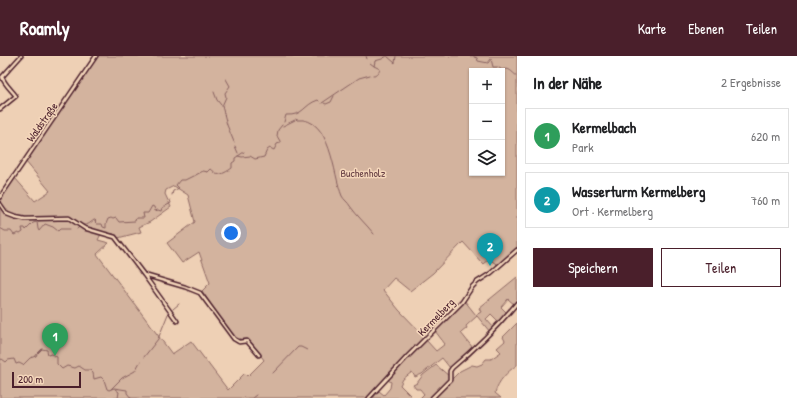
<!DOCTYPE html>
<html lang="de">
<head>
<meta charset="utf-8">
<style>
  :root { --surface:#fff; --page:#f6f6f6; --text:#202124; --muted:#757577; --line:#e0e0e0; --accent:#4a1f2b }
  body { margin:0; font-family:"Patrick Hand",sans-serif; background:var(--page); color:var(--text) }
  .controls { position:absolute; right:12px; top:12px; display:grid; overflow:hidden; border-radius:0px; box-shadow:0 1px 3px #0004 }
  .controls button { width:36px; height:36px; display:grid; place-items:center; padding:0; border:0; border-bottom:1px solid var(--line); background:var(--surface); color:var(--text); font:20px sans-serif }
  .scale { position:absolute; left:12px; bottom:10px; width:69px; box-sizing:border-box; padding-left:4px; border:2px solid #4a1f2b; border-top:0; font-size:11px; line-height:14px; white-space:nowrap; color:#4a1f2b; -webkit-text-stroke:3px #f5d7bb; paint-order:stroke }
  .you { position:absolute; left:231px; top:177px; width:14px; height:14px; margin:-10px; border:3px solid #fff; border-radius:50%; background:#1a73e8; box-shadow:0 0 0 6px #1a73e833 }
  .badge { display:grid; place-items:center; width:26px; height:26px; border-radius:50%; background:var(--accent); color:#fff; font-size:13px; font-weight:700 }
  .pin { position:absolute; translate:-50% -33px; filter:drop-shadow(0 1px 2px #0008) }
  .pin::after { content:''; position:absolute; top:21px; width:14px; height:12px; background:inherit; clip-path:polygon(0 0,100% 0,50% 100%) }
  .list { margin:0; padding:0; list-style:none }
  h2 { display:flex; justify-content:space-between; align-items:center; height:52px; margin:0; padding:0 16px; font-size:17px }
  h2 small { font-size:13px; font-weight:400; color:var(--muted) }
  .list li { display:grid; grid-template-columns:26px 1fr auto; gap:12px; align-items:center; box-sizing:border-box; height:56px; margin:0 8px 8px; padding:0 8px; border:1px solid var(--line); border-radius:0px }
  .list b { display:block; font-size:15px; white-space:nowrap }
  .list p { margin:0; font-size:13px; white-space:nowrap; color:var(--muted) }
  .list em { font-size:13px; font-style:normal; color:var(--muted) }
  .actions { display:flex; gap:8px; padding:12px 16px }
  .actions a { flex:1; padding:9px 0; border:1px solid var(--accent); border-radius:0px; text-align:center; font-size:14px; color:var(--accent) }
  .actions .main { background:var(--accent); color:#fff }
  .icon { flex:none; width:22px; height:22px; fill:none; stroke:currentColor; stroke-width:2; stroke-linecap:round; stroke-linejoin:round }
  .map { position:relative; flex:none; width:517px; height:342px; overflow:hidden }
  header { display:flex; align-items:center; gap:24px; box-sizing:border-box; height:56px; padding:0 20px; background:var(--accent); color:#fff }
  header strong { font-size:19px }
  nav { display:flex; gap:22px; margin-inline-start:auto; font-size:14px }
  main { display:flex }
  aside { flex:1; background:var(--surface) }
  .map>svg:first-child { display:block }
  .green { fill:#d3b39e; stroke:#8e6964; fill-rule:evenodd }
  .lines { fill:none; stroke-linecap:round; stroke-linejoin:round }
  .stream { stroke:#87605f; stroke-width:1 }
  .minor-casing { stroke:#4a1f2b; stroke-width:5.5 }
  .minor { stroke:#f5d7bb; stroke-width:2.5 }
  .labels { text-anchor:middle; dominant-baseline:central; stroke-width:3; stroke-linejoin:round; paint-order:stroke }
  .street-label { font-size:11px; fill:#4a1f2b; stroke:#f5d7bb }
  .park-label { font-size:11px; fill:#653d42; stroke:#f5d7bb }
</style>
</head>
<body>
<header>
<strong>Roamly</strong>
<nav><a>Karte</a><a>Ebenen</a><a>Teilen</a></nav>
</header>
<main>
<div class="map">
<svg width="517" height="342" viewBox="0 0 517 342">
  <rect width="100%" height="100%" fill="#eed0b5"/>
  <filter id="ink" filterUnits="userSpaceOnUse"><feTurbulence type="fractalNoise" baseFrequency=".025" numOctaves="2"/><feDisplacementMap in="SourceGraphic" scale="8" xChannelSelector="R" yChannelSelector="G"/><feConvolveMatrix kernelMatrix="1 2 1 2 8 2 1 2 1" color-interpolation-filters="sRGB"/></filter>
  <g filter="url(#ink)">
    <path class="green" d="M98 0H517V193L499 210 489 203 483 208 463 186 433 217 410 235 394 222 383 234 399 254 426 282 368 342H0V143L15 122 35 145 50 135 26 106ZM472 15H502V117H472ZM174 130 188 139 195 166 167 187 182 207 199 196 210 227 202 235 233 281 251 286 264 304 248 320 245 317 228 334 191 285 172 298 97 198 109 187 98 184 102 176 114 178 118 182 141 176 139 171 150 166 171 151 165 138 166 134Z
      M517 221V246L515 249 508 243 501 251 508 258 500 267 491 258 486 263 494 272 490 276 477 260 466 270 467 272 461 277 473 292 450 312 442 302 422 318 415 321 412 316 403 323 400 329 410 339 411 342H373L379 335 384 339 390 332 391 326 388 324 426 284 436 295 445 288 435 275 464 244 476 259 481 256 479 252Z
      M517 267V309C507 316 498 325 495 337L501 342H433L460 315 472 309 477 310 482 308 486 303H491L501 296 497 292 505 285 503 281Z
      M436 309 449 320V323L431 342H420L424 338 420 333H416L413 329 417 327 423 319Z"/>
    <g class="lines">
      <path class="stream" d="M366 0 367 3
        M474 0V1L477 2 478 5 488 7 491 3 493 11H498L502 14C510 11 511 16 517 20
        M370 7 374 10
        M373 19C377 19 379 17 380 13L374 10 375 5 382 3 387 0 395 7 396 0
        M226 23 230 30 225 37 226 41 222 50 227 69 234 86
        M214 36 217 44 221 49
        M322 47 359 22 370 19
        M324 47 326 48 331 46 334 40
        M296 63 297 64C331 60 333 119 342 140 344 144 348 146 350 150 357 160 366 168 374 178
        M284 66 286 59C304 60 303 49 318 44L319 45
        M283 70 295 64
        M235 90 238 97
        M238 100 242 101 250 100 255 103 264 101 267 94 270 92 274 94 277 88 280 87V85L277 80 278 74 282 69
        M194 120 203 115 208 116 211 113C213 114 214 116 216 118 220 120 228 115 232 112V107L235 105V102L244 96
        M172 139 173 135 179 132 176 129 180 124H185L193 120
        M82 169C87 170 90 167 94 164H95L96 165 95 166 97 168H102L103 171 106 172V168L108 163 111 162 113 163 116 162 119 166 135 165 136 162H144L143 157H148L152 150 154 151 155 155 158 154 161 155 162 152 171 147 170 144
        M0 172 5 175H11L14 179 18 177 20 178 23 176 22 172H25L26 174 33 167 37 166 38 173 39 175 45 168 53 171 58 175 60 173H70
        M77 173 79 171
        M173 253 179 248
        M144 301 158 283 168 258
        M0 304 2 303 6 306 8 304 14 303 16 308 19 307 23 309 30 302 36 300 37 298 42 293 47 294 48 299 51 298 57 301V308L62 313 67 310 75 312 79 310 85 314H90L93 317 94 323 101 321 104 324 107 333 109 334 114 332 127 334V337L131 342
        M273 317 298 291H301L307 294
        M111 333 122 322 135 315 140 306
        M115 333 119 336 118 342
        M252 342 256 339"/>
      <g class="minor-casing">
        <path id="minor" d="M2 21 21 0
          M0 53 16 40C11 33 5 29 2 21
          M0 141 96 0
          M0 148 7 158 15 161 25 163 69 162 84 172 115 181 144 219 185 231 200 237 234 283 239 286 247 285 259 299
          M144 219 177 265
          M369 342 406 302 462 246 472 231 477 226 491 217 517 194
          M432 342 450 324V315L452 312C476 292 497 271 517 247"/>
      </g>
      <use href="#minor" class="minor"/>
    </g>
  </g>
  <g class="labels">
    <g class="street-label">
      <text transform="translate(42 66) rotate(-55)">Waldstraße</text>
      <text transform="translate(436 261) rotate(-46)">Kermelberg</text>
    </g>
    <g class="park-label">
      <text x="363" y="117">Buchenholz</text>
    </g>
  </g>
</svg>
<div class="controls">
<button>+</button>
<button>−</button>
<button><svg class="icon" aria-label="layers" viewBox="0 0 24 24"><path d="M12 4l9 5-9 5-9-5zM3 14l9 5 9-5"/></svg></button>
</div>
<div class="scale">200 m</div>
<div class="you"></div>
<div class="pin badge" style="left:55px;top:300px;background:#2e9e5b">1</div>
<div class="pin badge" style="left:490px;top:210px;background:#0f9aa8">2</div>
</div>
<aside>
<h2>In der Nähe<small>2 Ergebnisse</small></h2>
<ul class="list">
<li><span class="badge" style="background:#2e9e5b">1</span><div><b>Kermelbach</b><p>Park</p></div><em>620 m</em></li>
<li><span class="badge" style="background:#0f9aa8">2</span><div><b>Wasserturm Kermelberg</b><p>Ort · Kermelberg</p></div><em>760 m</em></li>
</ul>
<div class="actions"><a class="main">Speichern</a><a>Teilen</a></div>
</aside>
</main>
</body>
</html>
